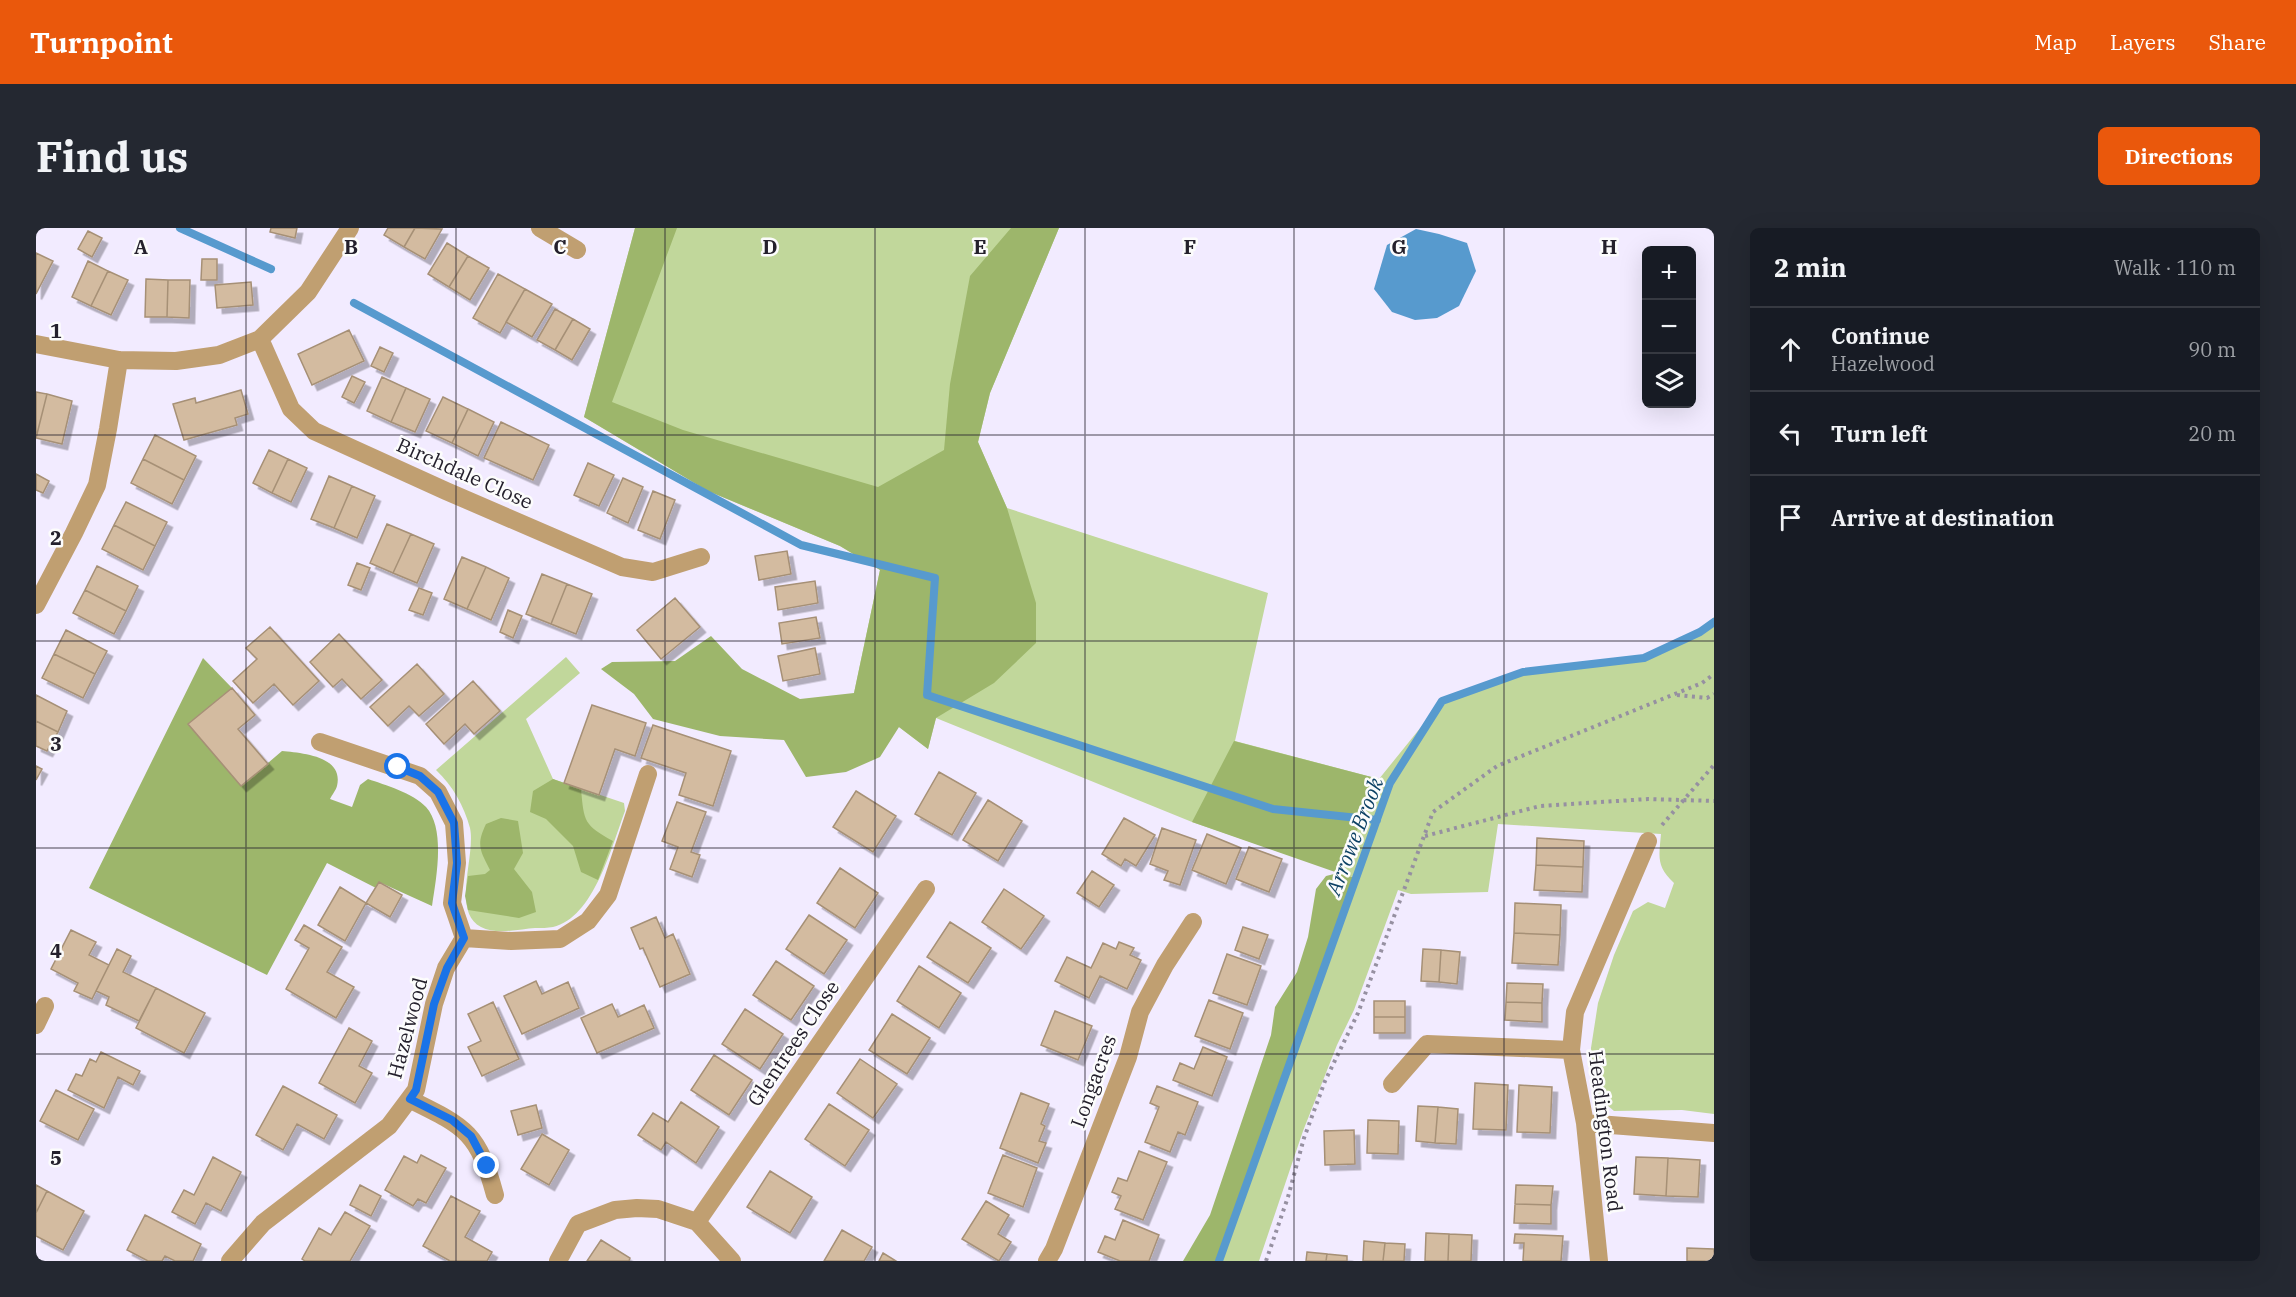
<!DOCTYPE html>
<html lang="en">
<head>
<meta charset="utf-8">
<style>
  :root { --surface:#171b24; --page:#242831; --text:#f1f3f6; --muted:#9ea1a6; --line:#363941; --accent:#ea580c }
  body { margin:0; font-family:"IBM Plex Serif",serif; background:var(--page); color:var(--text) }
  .controls { position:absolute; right:18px; top:18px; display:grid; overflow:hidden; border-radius:9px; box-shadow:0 6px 24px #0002 }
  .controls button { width:54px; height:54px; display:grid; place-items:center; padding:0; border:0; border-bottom:2px solid var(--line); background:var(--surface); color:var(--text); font:30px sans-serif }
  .stop { position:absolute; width:18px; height:18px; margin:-14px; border:4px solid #1a73e8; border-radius:50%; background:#fff }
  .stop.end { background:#1a73e8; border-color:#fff; box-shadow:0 2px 6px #0008 }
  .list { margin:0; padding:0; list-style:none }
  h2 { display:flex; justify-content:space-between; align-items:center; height:78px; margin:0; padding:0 24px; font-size:26px }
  h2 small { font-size:20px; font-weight:400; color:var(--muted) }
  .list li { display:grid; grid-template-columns:39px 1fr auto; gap:18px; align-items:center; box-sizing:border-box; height:84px; padding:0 24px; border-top:2px solid var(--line) }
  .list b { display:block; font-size:22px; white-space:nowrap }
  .list p { margin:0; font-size:20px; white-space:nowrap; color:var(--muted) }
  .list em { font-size:20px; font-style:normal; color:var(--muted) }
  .icon { flex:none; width:33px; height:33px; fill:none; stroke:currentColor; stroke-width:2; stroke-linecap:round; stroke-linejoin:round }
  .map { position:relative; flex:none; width:1678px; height:1033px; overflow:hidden; border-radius:9px }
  header { display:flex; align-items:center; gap:36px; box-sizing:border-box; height:84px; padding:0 30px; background:var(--accent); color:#fff }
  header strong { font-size:28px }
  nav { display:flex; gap:33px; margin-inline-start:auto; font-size:21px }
  .intro { display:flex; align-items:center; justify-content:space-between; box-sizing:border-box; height:144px; padding:0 36px }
  h1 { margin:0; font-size:42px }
  .button { padding:15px 27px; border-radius:9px; background:var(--accent); color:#fff; font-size:21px; font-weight:700 }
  main { display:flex; gap:36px; padding:0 36px }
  aside { flex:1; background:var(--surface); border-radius:9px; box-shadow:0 6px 24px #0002 }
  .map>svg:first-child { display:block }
  .green { fill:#c1d79b }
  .forest { fill:#9db66b }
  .water { fill:#579ace }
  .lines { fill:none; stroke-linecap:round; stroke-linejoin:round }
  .stream { stroke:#579ace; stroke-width:8 }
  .building { fill:#d3bba0; stroke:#a69076; stroke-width:1.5; filter:url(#shadow) }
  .path { stroke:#9690a1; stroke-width:4; stroke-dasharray:3 4.5; stroke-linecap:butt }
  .street { stroke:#c09f71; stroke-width:18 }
  .route { stroke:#1a73e8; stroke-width:8 }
  .grid { fill:none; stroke:#24202c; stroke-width:1.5; stroke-opacity:0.55 }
  .labels { text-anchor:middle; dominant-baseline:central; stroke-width:5; stroke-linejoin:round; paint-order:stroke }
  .street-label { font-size:20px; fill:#24202c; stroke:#fcfcfc }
  .water-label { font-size:21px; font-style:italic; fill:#0e4265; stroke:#fcfcfc }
  .grid-label { font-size:20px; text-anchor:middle; font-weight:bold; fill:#24202c; stroke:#fcfcfc; stroke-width:5; stroke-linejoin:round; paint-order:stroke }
</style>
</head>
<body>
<header>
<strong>Turnpoint</strong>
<nav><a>Map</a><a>Layers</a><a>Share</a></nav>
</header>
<div class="intro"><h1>Find us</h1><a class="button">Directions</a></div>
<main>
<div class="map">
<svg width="1678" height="1033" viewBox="0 0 1678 1033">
  <defs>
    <filter id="shadow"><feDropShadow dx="5.5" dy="5.5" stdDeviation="0" flood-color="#0004"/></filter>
  </defs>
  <rect width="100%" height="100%" fill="#f2ebff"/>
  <path class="green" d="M599 0H1023L954 165 942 214 971 280 1232 365 1199 513 1343 551 1406 473 1487 444 1608 430 1664 404 1678 389V886L1646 882 1578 883 1564 871 1556 846 1555 820 1562 775 1578 727 1597 683 1612 674 1629 680 1638 655C1620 638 1623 629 1625 606L1462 596 1452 664 1375 666 1362 662 1318 782 1301 817 1267 903 1223 1033H1183L1320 650 1156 594 900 490 892 521 818 465 844 342 804 318 672 263 548 189Z
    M530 429 544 445 490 491 517 551 588 575 589 583C576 617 558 690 517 699 512 700 505 700 499 700 484 701 460 707 445 699 415 684 440 627 434 600 428 578 417 558 400 542Z"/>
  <path class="forest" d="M599 0H641L576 174 647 202 842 259 908 222 914 156 934 48 975 0H1023L954 165 942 214 971 280 1000 375V415L958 455 900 490 892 521 863 499 844 529 810 544 770 549 748 512 684 508 617 491 598 466 565 441 576 434 639 433 675 408 706 441 764 471 818 465 844 342 804 318 672 263 548 189Z
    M167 430 196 460 152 496 205 558 246 523C266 525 308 528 301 558 300 562 296 567 294 571L316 579 324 557 332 551C349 557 377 565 390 579 410 601 400 651 396 678L343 654 340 660 291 635 231 747 53 660Z
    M1198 513 1343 551 1303 645 1320 650 1183 1033H1147L1174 987 1235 807 1239 779 1261 744 1272 709 1280 661 1290 648 1302 645 1156 594Z
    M517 551 545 561C548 594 548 597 577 613L562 652 545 644 537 618 510 591 494 584 497 563Z
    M465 590 482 593 487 625 478 641 496 664 500 684 483 690 432 682 429 668 432 648 449 646 454 642C444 622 440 617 450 596Z"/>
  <path class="water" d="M1380 1 1403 6 1431 15 1440 43 1423 78 1401 90 1379 92 1356 84 1338 61 1351 17Z"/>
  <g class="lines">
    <path class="stream" d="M144 0 235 41
      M318 75 765 317 899 350 891 467 1237 581 1341 592
      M1183 1033 1354 555 1406 473 1487 444 1608 430 1664 404 1678 394"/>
  </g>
  <path class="building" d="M235 0H261L259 10 234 4Z
    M352 0H379L368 19 348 7Z
    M379 0 406 1 389 31 368 19Z
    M52 3 66 10 56 29 42 21Z
    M411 15 432 28 413 59 392 46Z
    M0 25 17 33 0 66Z
    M432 28 453 40 434 72 413 59Z
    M166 31H181V52H165Z
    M52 33 72 43 55 78 36 69Z
    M72 43 92 52 75 87 55 78Z
    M462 46 489 61 464 105 437 90Z
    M110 51 132 52 131 89H109Z
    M132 52H154L153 90 131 89Z
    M215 54 217 77 181 80 179 57Z
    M489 61 516 76 496 109 470 94Z
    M519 81 537 91 519 122 501 112Z
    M537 91 554 101 536 132 519 122Z
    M313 102 328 133 276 157 262 126Z
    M344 119 357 125 348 144 335 138Z
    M316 148 329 154 318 175 306 169Z
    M346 149 370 160 355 194 331 183Z
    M370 160 394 171 379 204 355 194Z
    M205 162 212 186 199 190 201 197 148 212 137 176 159 170 160 175Z
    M0 164 11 166 0 210Z
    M11 166 36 173 26 216 0 210Z
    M407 169 432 181 416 215 390 203Z
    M432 181 458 194 442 228 416 215Z
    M465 194 513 217 497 252 448 230Z
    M119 207 160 228 148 252 107 231Z
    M233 222 252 231 236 265 217 255Z
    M107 231 148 252 136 276 95 255Z
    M252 231 271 240 255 274 236 265Z
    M552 235 578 247 563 278 538 267Z
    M0 246 13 253 7 265 0 262Z
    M293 248 316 258 298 300 275 291Z
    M587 250 607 259 592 295 571 285Z
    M316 258 339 268 321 310 298 300Z
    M617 263 639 272 624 311 602 302Z
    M90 274 131 294 119 318 78 297Z
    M351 296 375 306 357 345 334 335Z
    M78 297 119 318 107 342 66 321Z
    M375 306 398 316 381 355 357 345Z
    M751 323 755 346 723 352 719 328Z
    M426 329 450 339 431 381 408 371Z
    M321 335 334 340 325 362 312 357Z
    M61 338 102 358 90 383 49 362Z
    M450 339 473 350 455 392 431 381Z
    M506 346 531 356 515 396 490 386Z
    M779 353 782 375 742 382 739 359Z
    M531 356 556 366 540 406 515 396Z
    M383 360 396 365 387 387 373 382Z
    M49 362 90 383 78 406 37 385Z
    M639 370 664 399 625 431 601 402Z
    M472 382 486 388 477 410 464 404Z
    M780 389 784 410 746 416 743 395Z
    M234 399 283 453 257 477 238 456 217 475 197 453 221 431 210 420Z
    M30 402 71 423 59 446 18 426Z
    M303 406 346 452 325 471 306 451 297 459 274 434Z
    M779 420 784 446 747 453 742 428Z
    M18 426 59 446 47 470 6 450Z
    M381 436 408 466 383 488 373 478 352 498 334 479Z
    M437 453 464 483 438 506 429 496 408 516 390 496Z
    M196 460 219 487 202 501 232 536 205 558 152 496Z
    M0 467 31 483 22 504 0 493Z
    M556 477 610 495 599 528 579 521 563 567 528 555Z
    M0 493 22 504 11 523 0 518Z
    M617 497 695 523 677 578 643 567 650 545 605 530Z
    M0 538 6 541 0 552Z
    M903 544 940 565 916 607 879 586Z
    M820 563 860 588 837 624 797 599Z
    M952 572 986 593 962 633 927 612Z
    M641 574 670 584 655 624 664 627 656 649 634 641 642 619 626 613Z
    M1088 590 1119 607 1100 638 1089 631 1085 638 1066 626Z
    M1126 600 1160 612 1144 657 1128 652 1132 643 1114 636Z
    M1171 606 1205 620 1190 656 1156 642Z
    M1501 610 1548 613 1547 639 1500 637Z
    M1213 619 1246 631 1233 664 1200 651Z
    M1500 637 1547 639 1546 664 1498 662Z
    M804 640 842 665 819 700 781 675Z
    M1056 643 1078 657 1063 679 1041 665Z
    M343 654 366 667 354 689 330 675Z
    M304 659 330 675 309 713 282 697Z
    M968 661 1008 688 985 721 946 694Z
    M1479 675 1525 677 1524 707 1478 705Z
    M773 687 811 712 788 746 750 721Z
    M620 689 629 710 637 706 654 746 624 759 607 720 604 721 595 700Z
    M914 694 955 720 932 755 891 729Z
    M268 697 306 719 291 744 318 759 300 790 250 761 273 720 259 712Z
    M1207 699 1232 707 1223 731 1199 722Z
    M35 702 60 714 53 727 73 737 56 771 38 763 42 755 15 741Z
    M1478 705 1524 707 1522 737 1476 735Z
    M1083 714 1098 720 1094 727 1105 732 1091 761 1064 748 1053 770 1019 753 1031 729 1055 740 1067 715 1080 721Z
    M81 721 95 728 87 744 120 760 103 793 70 777 73 769 60 763Z
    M1387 721 1405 722 1403 754 1385 753Z
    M1405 722 1424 724 1421 756 1403 754Z
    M1191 726 1225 738 1211 777 1177 765Z
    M740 733 778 758 755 792 717 767Z
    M883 738 925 765 903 800 861 773Z
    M500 753 506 766 532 754 543 780 486 806 468 768Z
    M1471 755 1507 756 1506 775 1470 774Z
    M120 760 169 785 148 825 100 800Z
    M1173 772 1207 785 1194 821 1159 808Z
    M1338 773H1369V789H1338Z
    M457 774 483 831 446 848 432 819 445 813 432 786Z
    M1470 774 1506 775V794L1469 792Z
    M576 776 582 789 608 777 618 800 561 825 545 790Z
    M709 781 747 806 724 841 686 816Z
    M1019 783 1056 798 1042 832 1005 817Z
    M856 786 894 810 871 846 833 822Z
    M1338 789H1369V805H1338Z
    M313 800 336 813 323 838 336 845 319 875 283 855Z
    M1167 819 1191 829 1176 868 1137 852 1144 835 1158 841Z
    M65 824 104 843 97 857 82 849 68 880 32 862 40 846 46 848 54 831 60 834Z
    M678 827 716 852 693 887 655 862Z
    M824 831 861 856 837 890 801 865Z
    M1439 855 1472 857 1470 902 1437 901Z
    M1483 857 1516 859 1514 905 1481 904Z
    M247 858 301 887 288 911 261 896 247 922 220 907Z
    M1121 858 1162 874 1149 907 1142 904 1134 924 1109 914 1123 879 1114 875Z
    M20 862 58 881 42 912 4 893Z
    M985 865 1013 876 1005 896 1009 898 1003 913 1010 915 1002 935 964 920Z
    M645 874 683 899 660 935 630 914 625 922 602 907 617 885 632 894Z
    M793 876 833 902 809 938 769 911Z
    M500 877 506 900 482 907 475 883Z
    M1382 878 1402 879 1399 915 1380 913Z
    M1402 879 1422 881 1420 916 1399 915Z
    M1332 892 1363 893 1362 926 1331 925Z
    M1318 902 1319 936 1289 937 1288 903Z
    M506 906 533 922 513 957 485 941Z
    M1103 923 1131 934 1107 992 1079 981 1085 968 1076 964 1082 950 1091 953Z
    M385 927 410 940 390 975 382 971 377 978 349 962 368 928 381 935Z
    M967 927 1001 940 987 979 952 965Z
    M177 929 205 944 185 983 170 975 159 996 136 984 148 962 158 967Z
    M1600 929 1632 930 1630 968 1598 966Z
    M1632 930 1664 932 1662 969 1630 968Z
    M734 943 776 969 754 1005 711 979Z
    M0 957 11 963 0 985Z
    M324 957 345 968 335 988 314 977Z
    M1480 957 1517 958 1515 977 1479 976Z
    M11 963 48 983 27 1022 0 1008V985Z
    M415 968 444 983 429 1009 456 1024 451 1033H414L387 1018Z
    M950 973 973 987 962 1006 975 1014 963 1033 926 1011Z
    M1479 976 1515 977V996L1478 995Z
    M309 984 334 998 314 1033H269L266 1031 283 1000 295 1007Z
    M109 987 165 1016 157 1033H139L129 1028 126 1033H112L91 1022Z
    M1087 992 1123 1007 1113 1033H1084L1062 1024 1069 1008 1079 1012Z
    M806 1002 836 1019 828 1033H788Z
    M1390 1005 1413 1006 1412 1033H1389Z
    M1413 1006 1436 1007 1435 1033H1412Z
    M1479 1006 1527 1008 1525 1033H1487L1488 1015H1478Z
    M565 1012 594 1030 593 1033H551Z
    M1328 1013 1349 1015 1347 1033H1327Z
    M1349 1015 1369 1016 1368 1033H1347Z
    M1651 1020 1678 1021V1033H1651Z
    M1271 1024 1291 1026 1290 1033H1270Z
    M847 1025 860 1033H843Z
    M1291 1026 1311 1028V1033H1290Z"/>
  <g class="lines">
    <path class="path" d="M1641 467 1671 470 1678 466
      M1626 597 1678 537
      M1389 608 1504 578 1612 571 1678 573
      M1230 1033 1252 969 1268 910 1289 853 1322 785 1397 584 1461 538 1666 455 1678 446"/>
    <path class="street" d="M504 0 541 22
      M224 111 255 181 278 203 410 263 586 339 617 344 665 329
      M0 116 83 132 140 133 183 127 224 111 272 64 314 0
      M0 377 38 305 61 257 72 201 83 132
      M428 710 475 713 524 711 552 693 572 667 612 546
      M0 797 9 778
      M1356 856 1391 816 1535 822
      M373 871C430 899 442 904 459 967
      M1549 895 1678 905
      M661 994 890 661
      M194 1033 227 995 353 898 380 862 398 776 410 740 428 710 416 675 421 635 418 595 402 564 384 548 284 514
      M522 1033 542 996 579 982 601 980 622 981 661 994 696 1033
      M1011 1033 1018 1021 1092 829 1104 784 1129 737 1157 694
      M1563 1033 1549 895 1535 822 1539 784 1612 613"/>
  </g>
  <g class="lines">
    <path class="route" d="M362 539 384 548 402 564 418 595 421 635 416 675 428 710 411 740 398 776 380 862 374 871 416 892 435 908 451 938"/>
  </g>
  <path class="grid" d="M210 0V1033M420 0V1033M629 0V1033M839 0V1033M1049 0V1033M1258 0V1033M1468 0V1033M0 207H1678M0 413H1678M0 620H1678M0 826H1678"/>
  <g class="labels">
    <g class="street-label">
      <text transform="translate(429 245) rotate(24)">Birchdale Close</text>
      <text transform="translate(371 800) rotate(-75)">Hazelwood</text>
      <text transform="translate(757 815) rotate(-56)">Glentrees Close</text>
      <text transform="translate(1057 853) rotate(-70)">Longacres</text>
      <text transform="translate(1570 903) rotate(83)">Headington Road</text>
    </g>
    <g class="water-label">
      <text transform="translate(1318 608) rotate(-69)">Arrowe Brook</text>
    </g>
  </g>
  <g class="grid-label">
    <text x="105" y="26">A</text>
    <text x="315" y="26">B</text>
    <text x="524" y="26">C</text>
    <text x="734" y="26">D</text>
    <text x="944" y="26">E</text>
    <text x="1154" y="26">F</text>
    <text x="1363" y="26">G</text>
    <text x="1573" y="26">H</text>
    <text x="20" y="110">1</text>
    <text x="20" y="317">2</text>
    <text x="20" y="523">3</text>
    <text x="20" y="730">4</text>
    <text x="20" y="937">5</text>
  </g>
</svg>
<div class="controls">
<button>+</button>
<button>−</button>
<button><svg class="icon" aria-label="layers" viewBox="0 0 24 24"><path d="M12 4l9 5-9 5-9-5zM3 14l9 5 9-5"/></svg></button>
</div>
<div class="stop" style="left:362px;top:539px"></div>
<div class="stop end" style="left:451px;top:938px"></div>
</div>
<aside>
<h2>2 min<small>Walk · 110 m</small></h2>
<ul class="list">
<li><svg class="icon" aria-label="ahead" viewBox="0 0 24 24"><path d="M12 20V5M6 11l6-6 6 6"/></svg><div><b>Continue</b><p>Hazelwood</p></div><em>90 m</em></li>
<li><svg class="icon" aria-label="left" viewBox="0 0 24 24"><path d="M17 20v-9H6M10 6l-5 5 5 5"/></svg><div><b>Turn left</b></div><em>20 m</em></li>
<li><svg class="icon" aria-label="arrive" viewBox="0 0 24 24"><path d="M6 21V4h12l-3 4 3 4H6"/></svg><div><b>Arrive at destination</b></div></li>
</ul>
</aside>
</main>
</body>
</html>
